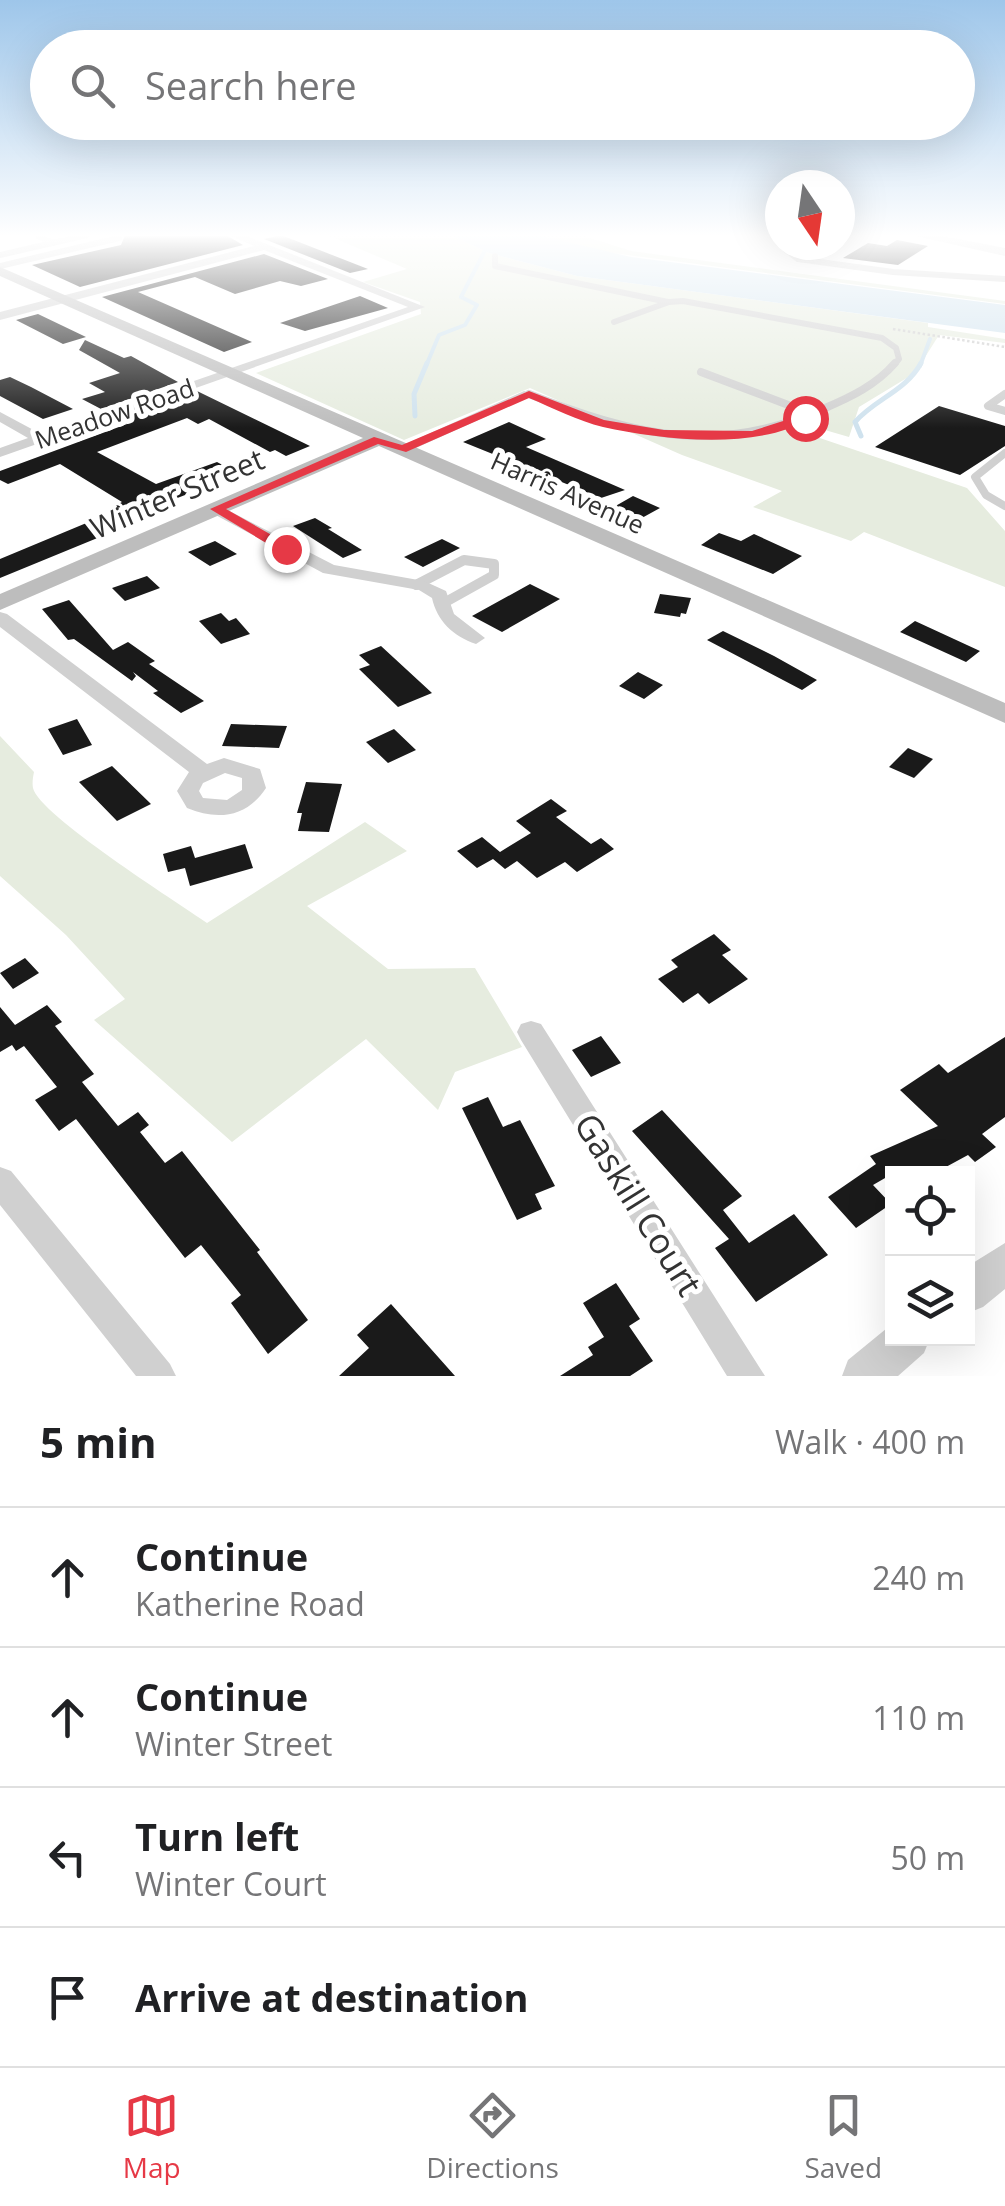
<!DOCTYPE html>
<html lang="en">
<head>
<meta charset="utf-8">
<style>
  :root { --surface:#fff; --page:#f6f6f6; --text:#202124; --muted:#757577; --line:#e0e0e0; --accent:#e63946 }
  body { margin:0; font-family:"Open Sans",sans-serif; background:var(--page); color:var(--text) }
  .controls { position:absolute; right:30px; bottom:30px; display:grid; overflow:hidden; border-radius:0px; box-shadow:0 10px 40px #0002 }
  .controls button { width:90px; height:90px; display:grid; place-items:center; padding:0; border:0; border-bottom:2px solid var(--line); background:var(--surface); color:var(--text); font:50px sans-serif }
  .compass { position:absolute; left:765px; top:170px; width:90px; height:90px; border-radius:50%; background:var(--surface); box-shadow:0 10px 40px #0002; rotate:167deg }
  .stop { position:absolute; width:30px; height:30px; margin:-22px; border:8px solid #e63946; border-radius:50%; background:#fff }
  .stop.end { background:#e63946; border-color:#fff; box-shadow:0 2px 10px #0008 }
  .list { margin:0; padding:0; list-style:none }
  h2 { display:flex; justify-content:space-between; align-items:center; height:130px; margin:0; padding:0 40px; font-size:42px }
  h2 small { font-size:32px; font-weight:400; color:var(--muted) }
  .list li { display:grid; grid-template-columns:65px 1fr auto; gap:30px; align-items:center; box-sizing:border-box; height:140px; padding:0 40px; border-top:2px solid var(--line) }
  .list b { display:block; font-size:38px; white-space:nowrap }
  .list p { margin:0; font-size:32px; white-space:nowrap; color:var(--muted) }
  .list em { font-size:32px; font-style:normal; color:var(--muted) }
  .icon { flex:none; width:55px; height:55px; fill:none; stroke:currentColor; stroke-width:2; stroke-linecap:round; stroke-linejoin:round }
  .map { position:relative; flex:none; width:1005px; height:1376px; overflow:hidden }
  .search { position:absolute; background:var(--surface); box-shadow:0 10px 40px #0002; left:30px; right:30px; top:30px; height:110px; display:flex; align-items:center; gap:25px; box-sizing:border-box; padding:0 35px; border-radius:55px; color:var(--muted); font-size:38px }
  .sheet { height:690px; background:var(--surface) }
  nav { display:flex; justify-content:space-around; align-items:center; box-sizing:border-box; height:140px; border-top:2px solid var(--line); background:var(--surface); font-size:28px; color:var(--muted) }
  nav a { display:grid; justify-items:center; gap:5px }
  nav .on { color:var(--accent) }
  .map>svg:first-child { display:block }
  .green { fill:#e6ecdf }
  .water { fill:#cfe2ee }
  .lines { fill:none; stroke-linecap:round; stroke-linejoin:round }
  .stream-far1 { stroke:#cfe2ee; stroke-width:4 }
  .stream { stroke:#cfe2ee; stroke-width:5 }
  .building { fill:#1a1a1a }
  .path { stroke:#cdcdcd; stroke-width:2.5; stroke-dasharray:2.5 2.5; stroke-linecap:butt }
  .service-far2 { stroke:#d0d0d0; stroke-width:6 }
  .service-far1 { stroke:#d0d0d0; stroke-width:8 }
  .service { stroke:#d0d0d0; stroke-width:10 }
  .minor { fill:#d0d0d0; fill-rule:evenodd }
  .tertiary { fill:#d0d0d0; fill-rule:evenodd }
  .secondary { fill:#bdbdbd; fill-rule:evenodd }
  .route { fill:#e63946 }
  .labels { text-anchor:middle; dominant-baseline:central; stroke-width:10; stroke-linejoin:round; paint-order:stroke }
  .far-street-label { font-size:25px; fill:#333; stroke:#fff }
  .street-label { font-size:30px; fill:#333; stroke:#fff }
  .near-street-label { font-size:35px; fill:#333; stroke:#fff }
</style>
</head>
<body>
<div class="map">
<svg width="1005" height="1376" viewBox="0 0 1005 1376">
  <rect width="100%" height="100%" fill="#fff"/>
  <path class="green" d="M327 235H450L489 253 577 276 928 323V327L1005 339V343L939 335 915 373 859 407 849 437 818 428 808 434 967 488 1005 531V587L864 532 851 541 753 507 782 491 682 455 530 388 404 440 256 373 421 314 420 302 363 282 407 269Z
    M539 235H581L631 251 1005 301V304L597 251Z
    M0 736 34 772C33 777 32 783 33 788 39 815 177 902 207 923L365 822 407 851 307 906 388 969 475 968 522 1047 455 1072 438 1110 366 1039 232 1142 94 1020 125 999 66 935 0 876Z"/>
  <path class="water" d="M450 235H538L631 257 1005 305V333L577 276 489 253Z"/>
  <g class="lines">
    <path class="stream-far1" d="M426 366 439 335 465 325 477 305 461 297 493 235
      M920 366 930 339"/>
    <path class="stream" d="M415 416 414 394 427 363
      M861 436 855 422C875 399 906 391 921 363"/>
  </g>
  <path class="building" d="M125 235H226L243 245 80 287 32 265 121 245Z
    M281 235 368 269 350 273 264 239Z
    M897 240 928 246 898 265 843 258 868 243 887 246Z
    M264 254 328 279 301 286 280 281 235 294 195 277 138 292 252 342 224 352 102 297Z
    M360 296 388 308 305 331 280 323Z
    M38 314 86 337 63 344 16 320Z
    M85 340 124 358 131 356 178 382 101 409 82 399 105 392 89 383 120 373 79 350Z
    M10 377 31 387 73 409 43 419 0 396V380Z
    M197 391 310 446 286 456 275 450 270 452 209 419 198 424 187 418 97 452 156 484 217 462 239 474 144 511 151 516 0 578V559L108 514 104 512 122 502 60 464 8 484 0 480V471L127 424 119 419Z
    M939 406 1005 426V446L960 475 875 447Z
    M509 422 546 439 526 447 625 490 601 498 463 442Z
    M633 496 660 508 640 519 612 508Z
    M315 518 332 528 328 529 362 550 343 558 293 526Z
    M719 533 741 541 754 534 802 556 773 574 701 545Z
    M442 539 460 548 423 567 404 557Z
    M215 541 237 554 210 566 188 552Z
    M147 576 160 588 125 601 112 588Z
    M530 584 560 599 502 632 472 616Z
    M660 594 691 598 686 614 681 613 680 617 654 613Z
    M69 600 113 650 128 642 155 661 149 664 204 701 181 713 153 693 158 691 133 672 136 676 132 681 74 639 68 640 42 609Z
    M221 613 229 621 236 618 250 634 221 644 199 621Z
    M915 621 980 651 966 662 900 632Z
    M723 631 774 656 817 680 802 690 707 640Z
    M381 646 432 693 398 707 359 669 370 665 359 655Z
    M638 672 663 685 644 699 619 686Z
    M77 719 92 745 63 755 48 729Z
    M231 724 287 726 279 748 222 746Z
    M394 729 416 750 388 763 366 742Z
    M908 748 933 759 914 778 889 767Z
    M112 766 151 804 117 821 79 782Z
    M306 782 342 784 329 832 298 831 302 813H297Z
    M551 799 567 811 556 817 591 844 601 838 614 849 577 872 565 862 537 878 517 861 505 869 493 859 477 868 457 851 482 837 500 852 531 833 516 821Z
    M245 844 253 868 190 886 185 868 168 872 163 854 191 846 195 858Z
    M714 934 731 950 722 955 748 979 709 1004 698 993 683 1003 658 979 678 967 671 960Z
    M25 958 39 973 13 989 0 973Z
    M47 1005 62 1022 55 1026 94 1074 82 1082 118 1126 138 1112 149 1125 140 1132 165 1163 182 1151 260 1250 257 1252 308 1320 268 1354 231 1303 241 1295 201 1245 185 1258 76 1119 59 1131 35 1100 57 1087 24 1046 16 1051 12 1045 0 1052V1007L15 1025Z
    M601 1036 621 1063 591 1077 572 1050Z
    M1005 1037V1117L982 1134 996 1147 975 1162 968 1155 933 1174H892L873 1185 891 1204 856 1228 828 1197 876 1164 870 1156 938 1126 900 1090 939 1064 948 1073Z
    M488 1097 503 1127 520 1120 555 1186 535 1194 542 1209 517 1220 462 1108Z
    M662 1110 742 1196 723 1210 749 1243 794 1214 828 1255 756 1302 715 1248 729 1239 632 1131Z
    M616 1283 640 1319 629 1326 653 1361 630 1376H560L593 1355 588 1347 604 1337 583 1303Z
    M391 1304 455 1376H339L369 1348 357 1335Z"/>
  <g class="lines">
    <path class="path" d="M893 329 1005 347"/>
    <path class="service-far2" d="M42 235 38 236 53 243
      M795 245 786 250 798 259 893 272 1005 279
      M0 255 87 235
      M495 256V266L668 302
      M0 266 119 238
      M614 322 669 302 683 301 882 338 896 348 899 359 893 366"/>
    <path class="service-far1" d="M701 372 812 414
      M529 394C634 435 718 457 825 408 851 397 876 385 895 363
      M1005 394 988 406 1005 411
      M1005 453 975 477 986 495 1005 506"/>
    <path class="service" d="M416 585 464 560 494 564V575L442 604"/>
    <path class="minor" d="M229 235H244L425 307 0 457V448L28 438 0 422V412L41 434 408 307 264 250 0 320V312L254 246Z
      M524 391 536 394 407 452 402 453 395 449Z
      M216 504 334 565 424 581 446 591 454 614 485 638 476 644C453 636 437 621 432 598L419 590 323 573 210 512V506Z
      M0 612 7 614 207 764 224 758 260 769 266 788C247 817 218 821 187 808L177 791 189 772 0 627ZM225 773 242 778V790L227 800 203 798 199 791 203 783Z
      M531 1021 541 1024 765 1376H727L521 1040 517 1032 521 1024Z
      M0 1167 11 1171 170 1364 176 1376H136L0 1205Z"/>
    <path class="tertiary" d="M911 235H938L1005 248V256Z
      M1005 1243V1289L983 1307 968 1313V1266Z
      M892 1324V1338H930L924 1353 898 1376H842L848 1360Z"/>
    <path class="secondary" d="M0 267 1005 703V723L379 446 0 610V594L363 438 0 276Z"/>
  </g>
  <linearGradient id="sky" x2="0" y2="1"><stop stop-color="#9ec6ea"/><stop offset="0.55" stop-color="#fff"/><stop offset="1" stop-color="#fff" stop-opacity="0"/></linearGradient>
  <rect width="1005" height="428" fill="url(#sky)"/>
  <path class="route" d="M529 391 604 420 664 430 752 431 805 414 811 418C758 451 662 440 603 427 578 421 553 408 529 398L406 452 378 444 226 509 291 546V552H281L210 509 374 437 402 445Z"/>
  <g class="labels">
    <g class="far-street-label">
      <text transform="translate(114 413) rotate(-19)">Meadow Road</text>
      <text transform="translate(568 492) rotate(24)">Harris Avenue</text>
    </g>
    <g class="street-label">
      <text transform="translate(177 493) rotate(-23)">Winter Street</text>
    </g>
    <g class="near-street-label">
      <text transform="translate(639 1204) rotate(58)">Gaskill Court</text>
    </g>
  </g>
</svg>
<div class="controls">
<button><svg class="icon" aria-label="locate" viewBox="0 0 24 24"><circle cx="12" cy="12" r="6"/><path d="M12 2v4M12 18v4M2 12h4M18 12h4"/></svg></button>
<button><svg class="icon" aria-label="layers" viewBox="0 0 24 24"><path d="M12 4l9 5-9 5-9-5zM3 14l9 5 9-5"/></svg></button>
</div>
<svg class="compass" viewBox="-18 -18 36 36"><path d="M0-13l5 13h-10z" fill="#e53935"/><path d="M0 13l5-13h-10z" fill="#757577"/></svg>
<div class="stop" style="left:805px;top:418px"></div>
<div class="stop end" style="left:286px;top:549px"></div>
<div class="search"><svg class="icon" aria-label="search" viewBox="0 0 24 24"><circle cx="10" cy="10" r="6"/><path d="M15 15l6 6"/></svg>Search here</div>
</div>
<section class="sheet">
<h2>5 min<small>Walk · 400 m</small></h2>
<ul class="list">
<li><svg class="icon" aria-label="ahead" viewBox="0 0 24 24"><path d="M12 20V5M6 11l6-6 6 6"/></svg><div><b>Continue</b><p>Katherine Road</p></div><em>240 m</em></li>
<li><svg class="icon" aria-label="ahead" viewBox="0 0 24 24"><path d="M12 20V5M6 11l6-6 6 6"/></svg><div><b>Continue</b><p>Winter Street</p></div><em>110 m</em></li>
<li><svg class="icon" aria-label="left" viewBox="0 0 24 24"><path d="M17 20v-9H6M10 6l-5 5 5 5"/></svg><div><b>Turn left</b><p>Winter Court</p></div><em>50 m</em></li>
<li><svg class="icon" aria-label="arrive" viewBox="0 0 24 24"><path d="M6 21V4h12l-3 4 3 4H6"/></svg><div><b>Arrive at destination</b></div></li>
</ul>
</section>
<nav>
<a class="on"><svg class="icon" aria-label="map" viewBox="0 0 24 24"><path d="M3 6l6-2 6 2 6-2v14l-6 2-6-2-6 2zM9 4v14M15 6v14"/></svg>Map</a>
<a><svg class="icon" aria-label="directions" viewBox="0 0 24 24"><path d="M12 3l9 9-9 9-9-9zM9 14v-3h6M13 9l2 2-2 2"/></svg>Directions</a>
<a><svg class="icon" aria-label="saved" viewBox="0 0 24 24"><path d="M7 4h10v16l-5-4-5 4z"/></svg>Saved</a>
</nav>
</body>
</html>
